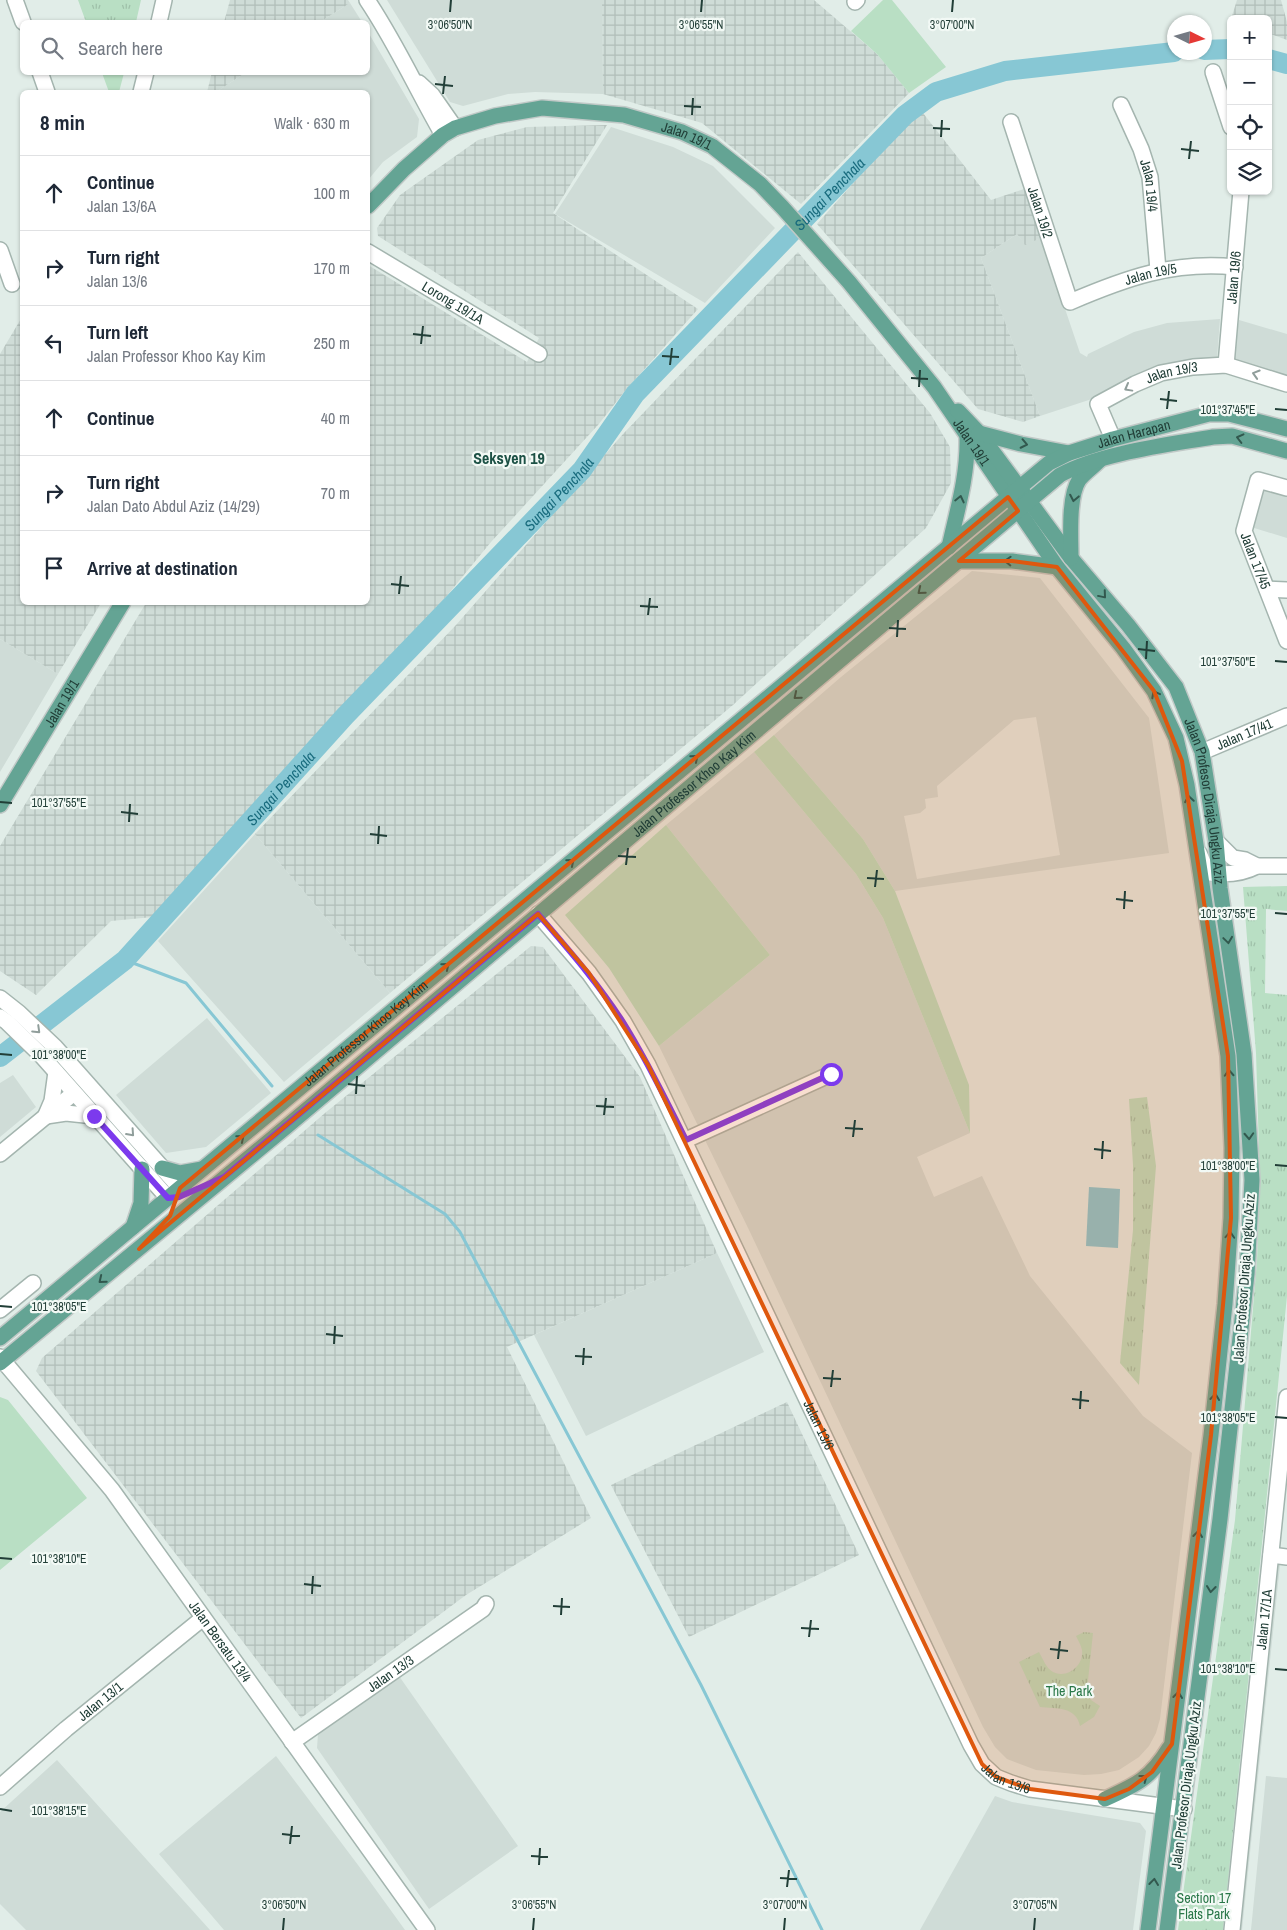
<!DOCTYPE html>
<html lang="en">
<head>
<meta charset="utf-8">
<style>
  :root { --surface:#fff; --page:#f2f2f3; --text:#1f2937; --muted:#747a83; --line:#e0e1e3 }
  body { margin:0; font-family:"Archivo Narrow",sans-serif; background:var(--page); color:var(--text) }
  .controls { position:absolute; right:15px; top:15px; display:grid; overflow:hidden; border-radius:8px; box-shadow:0 1px 4px #0004 }
  .controls button { width:45px; height:45px; display:grid; place-items:center; padding:0; border:0; border-bottom:1px solid var(--line); background:var(--surface); color:var(--text); font:25px sans-serif }
  .compass { position:absolute; left:1167px; top:15px; width:45px; height:45px; border-radius:50%; background:var(--surface); box-shadow:0 1px 4px #0004; rotate:95deg }
  .stop { position:absolute; width:15px; height:15px; margin:-11px; border:4px solid #7c3aed; border-radius:50%; background:#fff }
  .stop.end { background:#7c3aed; border-color:#fff; box-shadow:0 1px 5px #0008 }
  .list { margin:0; padding:0; list-style:none }
  h2 { display:flex; justify-content:space-between; align-items:center; height:65px; margin:0; padding:0 20px; font-size:21px }
  h2 small { font-size:16px; font-weight:400; color:var(--muted) }
  .list li { display:grid; grid-template-columns:32px 1fr auto; gap:15px; align-items:center; box-sizing:border-box; height:75px; padding:0 20px; border-top:1px solid var(--line) }
  .list b { display:block; font-size:19px; white-space:nowrap }
  .list p { margin:0; font-size:16px; white-space:nowrap; color:var(--muted) }
  .list em { font-size:16px; font-style:normal; color:var(--muted) }
  .icon { flex:none; width:28px; height:28px; fill:none; stroke:currentColor; stroke-width:2; stroke-linecap:round; stroke-linejoin:round }
  .map { position:relative; flex:none; width:1287px; height:1930px; overflow:hidden }
  .search { position:absolute; background:var(--surface); box-shadow:0 1px 4px #0004; left:20px; top:20px; width:350px; height:55px; display:flex; align-items:center; gap:12px; box-sizing:border-box; padding:0 18px; border-radius:8px; color:var(--muted); font-size:19px }
  .panel { position:absolute; background:var(--surface); box-shadow:0 1px 4px #0004; left:20px; top:90px; width:350px; height:515px; border-radius:8px }
  .map>svg:first-child { display:block }
  .built { fill:#cfdcd7; fill-rule:evenodd }
  .industrial { fill:url(#industrial-grid) }
  .grass { fill:#b9dfc4 }
  .park { fill:url(#park-tufts) }
  .water { fill:#87c7d4 }
  .lines { fill:none; stroke-linecap:round; stroke-linejoin:round }
  .stream { stroke:#87c7d4; stroke-width:3 }
  .river { stroke:#87c7d4; stroke-width:20 }
  .minor-casing { stroke:#a4b5af; stroke-width:18 }
  .major-casing { stroke:#c1c9c7; stroke-width:18 }
  .minor { stroke:#fff; stroke-width:15 }
  .major { stroke:#64a494; stroke-width:15 }
  .oneway { stroke:#909e9b }
  .oneway2 { stroke:#32584e }
  .route { stroke:#7c3aed; stroke-width:6 }
  .marked { fill:#de580e; fill-opacity:0.2; stroke:#de580e; stroke-width:4; stroke-linejoin:round }
  .ticks { fill:none; stroke:#213e37; stroke-width:2 }
  .labels { text-anchor:middle; dominant-baseline:central; stroke-width:4.5; stroke-linejoin:round; paint-order:stroke }
  .street-label { font-size:14px; fill:#213e37; stroke:#f2f9f5 }
  .park-label { font-size:14px; fill:#297748; stroke:#f2f9f5 }
  .water-label { font-size:15px; font-style:italic; fill:#186b7d; stroke:#f2f9f5 }
  .quarter-label { font-size:16px; font-weight:bold; fill:#1c5145; stroke:#f2f9f5 }
  .ticks-label { font-size:12px; text-anchor:middle; fill:#213e37; stroke:#f2f9f5; stroke-width:4.5; stroke-linejoin:round; paint-order:stroke }
</style>
</head>
<body>
<div class="map">
<svg width="1287" height="1930" viewBox="0 0 1287 1930">
  <defs>
    <pattern id="industrial-grid" width="8" height="8" patternUnits="userSpaceOnUse" patternTransform="scale(1.25)"><rect width="8" height="8" fill="#cfdcd7"/><path d="M0 4h8M4 0v8" fill="none" stroke="#b1beb9"/></pattern>
    <pattern id="park-tufts" width="24" height="20" patternUnits="userSpaceOnUse" patternTransform="scale(1.25)"><rect width="24" height="20" fill="#b9dfc4"/><path d="M3 7l-1-3M5 7V3M7 7l1-3M15 17l-1-3M17 17v-4M19 17l1-3" fill="none" stroke="#9fc0a9"/></pattern>
  </defs>
  <rect width="100%" height="100%" fill="#e1ede8"/>
  <path class="built" d="M387 0H602L603 94 535 92 508 94 463 106 450 102Z
    M350 3 362 22H320Z
    M368 32 419 119 417 137 383 162 368 180V92H216L245 73 368 72Z
    M611 127 673 147 713 166 775 228 705 303 555 214Z
    M1017 234 1025 244 1041 238 1080 353 1087 357 1088 354 1134 332 1167 323 1220 319 1217 358 1040 416 981 258Z
    M1239 320 1287 334V376L1233 359Z
    M1263 488 1287 495V538L1251 527Z
    M972 571 1040 578 1149 718 1169 853 895 891 863 839 774 735 841 677ZM1036 717 1060 855 917 879 904 816 920 813 926 808 925 799 938 797 937 786 1014 720Z
    M0 639 58 674 0 772Z
    M754 752 856 874 883 918 970 1133 917 1157 934 1197 982 1176 1030 1276 1143 1416 1192 1453 1160 1719 1156 1733 1149 1746 1139 1757 1119 1770 1101 1774 1084 1775 1036 1770 1007 1759 995 1747 983 1727 750 1232 659 1046 770 955 666 825Z
    M255 834 390 993 284 1082 158 941Z
    M207 1018 271 1093 206 1147 166 1153 116 1095Z
    M13 1075 36 1107 0 1137V1083Z
    M717 1253 764 1352 586 1436 534 1335Z
    M1263 1563 1280 1565 1242 1930H1224Z
    M399 1676 518 1846 429 1909 317 1748 318 1734Z
    M276 1756 358 1865 405 1930H224L159 1854Z
    M57 1760 210 1930H26L0 1904V1812Z
    M1266 1776 1287 1778V1930H1251Z
    M995 1796 1012 1802 1140 1823 1146 1831 1133 1930H920Z"/>
  <path class="industrial" d="M230 0H348L350 3 320 22H224Z
    M602 0H814L877 54 909 93 801 204 702 123 603 94Z
    M1237 0H1281L1287 22V40L1268 33V19H1231Z
    M212 72H245V73L216 92H207Z
    M923 113 991 200 1024 189 1041 238 1025 245 1017 234 981 258 1040 416 1023 422 978 409 817 224 899 131Z
    M607 125 553 213 698 309 625 391 598 425 491 542 436 609 153 917 111 921 36 995 0 971V846L146 603 368 602V265L527 362 539 338 378 236 377 228 400 195 478 140 527 127Z
    M798 252 930 413 950 447 951 483 926 528 733 705 390 993 255 834 456 625 623 434Z
    M22 317V602L101 603 58 674 0 639V354Z
    M531 946 543 947 640 1077 717 1253 507 1347 591 1518 466 1595 301 1718 36 1371 42 1358 217 1206 325 1113Z
    M787 1402 859 1555 689 1637 611 1485Z"/>
  <path class="grass" d="M883 0H892L946 67 909 93 877 54 851 31Z
    M774 735 863 839 895 891 969 1085 970 1133 883 918 856 874 754 752Z
    M666 825 770 955 659 1046 609 968 565 915Z
    M0 1397 8 1400 87 1498 0 1570Z"/>
  <path class="park" d="M78 0H141L136 22H86Z
    M102 73H124L119 92H109Z
    M1287 886V911L1266 909 1265 993 1287 995V1296L1223 1930H1178L1235 1520 1257 1261 1260 1183 1256 1053 1243 887Z
    M1147 1097 1156 1166 1139 1385 1120 1363 1133 1230V1165L1129 1099Z
    M1084 1632 1093 1633 1087 1690 1091 1700 1100 1706 1094 1717 1080 1726C1076 1706 1056 1709 1040 1707L1019 1662 1039 1652C1043 1659 1046 1668 1053 1672 1067 1679 1084 1666 1082 1650 1081 1645 1078 1640 1076 1636Z"/>
  <path class="water" d="M1089 1187 1120 1189 1118 1248 1086 1246Z"/>
  <g class="lines">
    <path class="stream" d="M125 960 186 983 272 1086
      M318 1135 445 1214 460 1232 701 1685 822 1930"/>
    <g class="river">
      <path d="M1204 50 1231 49"/>
      <path d="M1268 59 1287 64"/>
      <path id="s1" d="M0 1057 125 960 345 716 582 470 635 394 905 115 936 92 1005 71 1174 52"/>
    </g>
    <g class="minor-casing">
      <g id="minor">
        <path d="M15 0 23 22"/>
        <path d="M367 0C396 43 417 90 443 135"/>
        <path d="M855 2 857 0"/>
        <path d="M159 22 164 0"/>
        <path d="M40 72 47 92"/>
        <path d="M1213 72 1231 127"/>
        <path d="M419 83 432 95 455 128"/>
        <path d="M141 92 146 72"/>
        <path id="s2" d="M1121 105 1141 149 1150 177 1158 270"/>
        <path id="s3" d="M1011 122 1070 302C1126 278 1173 261 1235 267"/>
        <path d="M0 250 12 284"/>
        <path id="s4" d="M368 252 539 354"/>
        <path id="s5" d="M1226 365 1241 191"/>
        <path id="s6" d="M1113 439 1098 404 1135 384 1161 373 1193 367 1226 365 1287 384"/>
        <path id="s7" d="M1287 488 1258 480 1244 531 1287 641"/>
        <path d="M1267 589 1287 590"/>
        <path id="s8" d="M1202 752 1287 716"/>
        <path d="M1216 841 1233 858 1245 860 1257 866H1287"/>
        <path d="M1199 853 1205 867 1210 873C1226 875 1242 874 1257 866"/>
        <path id="s9" d="M538 914 589 973 623 1021 648 1065 971 1745 982 1764 996 1777 1011 1783 1030 1789 1184 1809"/>
        <path d="M0 998 19 1013 55 1047 180 1188"/>
        <path d="M0 1017 7 1022 41 1055 168 1198"/>
        <path d="M46 1115 52 1101 56 1072"/>
        <path d="M46 1116 66 1113 94 1116"/>
        <path d="M686 1140 831 1074"/>
        <path d="M0 1154 74 1093"/>
        <path d="M0 1310 33 1283"/>
        <path id="s10" d="M0 1357 112 1490 427 1930"/>
        <path d="M1271 1555 1287 1557"/>
        <path id="s11" d="M292 1742 483 1609 486 1604"/>
        <path id="s12" d="M0 1787 66 1729 203 1618"/>
        <path id="s13" d="M1232 1930 1287 1397"/>
      </g>
    </g>
    <g class="major-casing">
      <g id="major">
        <path id="s14" d="M368 206 404 169 443 135 455 128 495 116 542 108 624 115 682 132 712 146 760 184 783 208 849 282 934 387 1057 567 1123 648 1154 691 1176 738 1187 785 1228 1056 1232 1148 1231 1218 1225 1304 1211 1435 1148 1930"/>
        <path id="s15" d="M958 411 979 433 1071 558 1128 625 1176 687 1202 752 1216 841 1220 888 1244 1054 1252 1180 1247 1274 1220 1519 1167 1930"/>
        <path d="M979 433 1021 444 1069 453"/>
        <path d="M949 547C957 511 968 475 967 438"/>
        <path d="M1071 558C1071 538 1068 497 1079 480 1084 473 1093 467 1099 461"/>
        <path d="M959 561H1012L1057 567"/>
        <path id="s16" d="M0 805 123 602"/>
        <path d="M162 1168 180 1173 202 1169"/>
        <path d="M133 1227 141 1203 142 1169"/>
        <path id="s17" d="M0 1338 1049 463 1069 453 1113 439 1209 414H1229L1287 429"/>
        <path id="s18" d="M0 1363 286 1127 1060 475C1101 453 1167 445 1213 437L1232 436 1287 451"/>
        <path d="M1105 1799C1136 1785 1151 1778 1169 1748"/>
      </g>
    </g>
    <use href="#minor" class="minor"/>
    <use href="#major" class="major"/>
  </g>
  <defs><path id="oneway-chevron" d="M-2-3.5L2.5 0L-2 3.5" fill="none" stroke-width="1.6" stroke-linecap="round" stroke-linejoin="round" transform="scale(1.25)"/></defs>
  <g class="oneway">
    <use href="#oneway-chevron" transform="translate(1256 374) rotate(-163)"/>
    <use href="#oneway-chevron" transform="translate(1128 388) rotate(151)"/>
    <use href="#oneway-chevron" transform="translate(37 1030) rotate(44)"/>
    <use href="#oneway-chevron" transform="translate(131 1133) rotate(48)"/>
  </g>
  <g class="oneway2">
    <use href="#oneway-chevron" transform="translate(1240 438) rotate(-166)"/>
    <use href="#oneway-chevron" transform="translate(1024 444) rotate(12)"/>
    <use href="#oneway-chevron" transform="translate(1074 498) rotate(101)"/>
    <use href="#oneway-chevron" transform="translate(960 499) rotate(-77)"/>
    <use href="#oneway-chevron" transform="translate(1008 561) rotate(-178)"/>
    <use href="#oneway-chevron" transform="translate(921 591) rotate(141)"/>
    <use href="#oneway-chevron" transform="translate(1103 595) rotate(50)"/>
    <use href="#oneway-chevron" transform="translate(1155 694) rotate(-118)"/>
    <use href="#oneway-chevron" transform="translate(797 696) rotate(140)"/>
    <use href="#oneway-chevron" transform="translate(695 758) rotate(-40)"/>
    <use href="#oneway-chevron" transform="translate(1189 799) rotate(-99)"/>
    <use href="#oneway-chevron" transform="translate(571 862) rotate(-40)"/>
    <use href="#oneway-chevron" transform="translate(1228 940) rotate(82)"/>
    <use href="#oneway-chevron" transform="translate(446 966) rotate(-40)"/>
    <use href="#oneway-chevron" transform="translate(1229 1073) rotate(-93)"/>
    <use href="#oneway-chevron" transform="translate(1249 1136) rotate(87)"/>
    <use href="#oneway-chevron" transform="translate(241 1138) rotate(-40)"/>
    <use href="#oneway-chevron" transform="translate(1230 1235) rotate(-86)"/>
    <use href="#oneway-chevron" transform="translate(102 1280) rotate(141)"/>
    <use href="#oneway-chevron" transform="translate(1215 1397) rotate(-84)"/>
    <use href="#oneway-chevron" transform="translate(1198 1534) rotate(-83)"/>
    <use href="#oneway-chevron" transform="translate(1211 1589) rotate(97)"/>
    <use href="#oneway-chevron" transform="translate(1178 1695) rotate(-83)"/>
    <use href="#oneway-chevron" transform="translate(1144 1778) rotate(-37)"/>
    <use href="#oneway-chevron" transform="translate(1154 1882) rotate(-83)"/>
  </g>
  <g class="lines">
    <path class="route" d="M94 1116 168 1198 179 1197 224 1177 538 914C568 949 598 983 623 1022 647 1060 666 1100 686 1140L831 1074"/>
  </g>
  <path class="marked" d="M1008 497 1018 511 959 561H1012L1057 567 1154 691 1182 761 1228 1056 1231 1218 1211 1435 1172 1744 1152 1772 1129 1789 1105 1799 1030 1789 996 1777 982 1764 648 1065 589 973 538 914 139 1249 170 1216 180 1188Z"/>
  <path class="ticks" d="M450 12 451 0M701 12 702 0M952 12 953 0M435 84 453 86M443 94 445 76M684 106 701 107M692 115 693 98M933 128 950 129M941 137 942 120M1181 149 1199 151M1189 159 1191 141M413 334 431 336M421 344 423 326M662 356 679 357M670 365 672 348M911 378 928 379M919 387 920 370M1160 399 1177 401M1167 409 1169 391M1275 409 1287 410M391 584 409 586M399 594 401 576M640 606 658 607M648 615 650 598M889 628 906 629M897 637 898 620M1138 649 1155 651M1146 659 1147 641M1275 661 1287 662M0 802 12 803M121 812 138 814M129 822 130 804M370 834 387 836M378 844 379 826M618 856 636 857M626 865 628 848M867 878 884 879M875 887 877 870M1116 899 1133 901M1124 909 1125 891M1275 913 1287 914M0 1054 12 1055M348 1084 365 1086M356 1094 357 1076M596 1106 614 1107M604 1115 606 1098M845 1128 863 1129M853 1137 855 1120M1094 1149 1111 1151M1102 1159 1103 1141M1275 1165 1287 1166M0 1306 12 1307M326 1334 343 1336M334 1344 335 1326M575 1356 592 1357M583 1365 584 1348M823 1378 841 1379M831 1387 833 1370M1072 1399 1089 1401M1080 1409 1081 1391M1275 1417 1287 1418M0 1558 12 1559M304 1584 321 1586M312 1594 313 1576M553 1606 570 1607M561 1615 562 1598M801 1628 819 1629M809 1637 811 1620M1050 1649 1068 1651M1058 1659 1060 1641M1275 1669 1287 1670M0 1809 12 1811M282 1834 300 1836M290 1844 292 1826M531 1856 548 1857M539 1865 540 1848M780 1878 797 1879M787 1887 789 1870M283 1930 284 1918M533 1930 534 1918M784 1930 785 1918M1034 1930 1035 1918"/>
  <g class="labels">
    <g class="street-label">
      <text stroke="none"><textPath href="#s14" startOffset="355">Jalan 19/1</textPath></text>
      <text stroke="none"><textPath href="#s2" startOffset="86">Jalan 19/4</textPath></text>
      <text stroke="none"><textPath href="#s3" startOffset="95">Jalan 19/2</textPath></text>
      <text stroke="none"><textPath href="#s3" startOffset="275">Jalan 19/5</textPath></text>
      <text stroke="none"><textPath href="#s5" startOffset="88">Jalan 19/6</textPath></text>
      <text stroke="none"><textPath href="#s4" startOffset="99">Lorong 19/1A</textPath></text>
      <text stroke="none"><textPath href="#s6" startOffset="119">Jalan 19/3</textPath></text>
      <text stroke="none"><textPath href="#s17" startOffset="1456">Jalan Harapan</textPath></text>
      <text stroke="none"><textPath href="#s14" startOffset="778">Jalan 19/1</textPath></text>
      <text stroke="none"><textPath href="#s7" startOffset="115">Jalan 17/45</textPath></text>
      <text stroke="none"><textPath href="#s16" startOffset="119">Jalan 19/1</textPath></text>
      <text stroke="none"><textPath href="#s8" startOffset="46">Jalan 17/41</textPath></text>
      <text stroke="none"><textPath href="#s18" startOffset="904">Jalan Professor Khoo Kay Kim</textPath></text>
      <text stroke="none"><textPath href="#s15" startOffset="471">Jalan Profesor Diraja Ungku Aziz</textPath></text>
      <text stroke="none"><textPath href="#s17" startOffset="476">Jalan Professor Khoo Kay Kim</textPath></text>
      <text transform="translate(1244 1278) rotate(-86)">Jalan Profesor Diraja Ungku Aziz</text>
      <text stroke="none"><textPath href="#s9" startOffset="586">Jalan 13/6</textPath></text>
      <text stroke="none"><textPath href="#s13" startOffset="312">Jalan 17/1A</textPath></text>
      <text stroke="none"><textPath href="#s10" startOffset="360">Jalan Bersatu 13/4</textPath></text>
      <text stroke="none"><textPath href="#s11" startOffset="120">Jalan 13/3</textPath></text>
      <text stroke="none"><textPath href="#s12" startOffset="132">Jalan 13/1</textPath></text>
      <text stroke="none"><textPath href="#s9" startOffset="991">Jalan 13/6</textPath></text>
      <text transform="translate(1186 1785) rotate(-83)">Jalan Profesor Diraja Ungku Aziz</text>
    </g>
    <g class="park-label">
      <text x="1069" y="1691">The Park</text>
      <text x="1204" y="1898">Section 17<tspan x="1204" dy="16">Flats Park</tspan></text>
    </g>
    <g class="water-label">
      <text stroke="none"><textPath href="#s1" startOffset="1200">Sungai Penchala</textPath></text>
      <text stroke="none"><textPath href="#s1" startOffset="795">Sungai Penchala</textPath></text>
      <text stroke="none"><textPath href="#s1" startOffset="390">Sungai Penchala</textPath></text>
    </g>
    <g class="quarter-label">
      <text x="509" y="458">Seksyen 19</text>
    </g>
  </g>
  <g class="ticks-label">
    <text x="450" y="29">3°06'50"N</text>
    <text x="701" y="29">3°06'55"N</text>
    <text x="952" y="29">3°07'00"N</text>
    <text x="1228" y="414">101°37'45"E</text>
    <text x="1228" y="666">101°37'50"E</text>
    <text x="59" y="807">101°37'55"E</text>
    <text x="1228" y="918">101°37'55"E</text>
    <text x="59" y="1059">101°38'00"E</text>
    <text x="1228" y="1170">101°38'00"E</text>
    <text x="59" y="1311">101°38'05"E</text>
    <text x="1228" y="1422">101°38'05"E</text>
    <text x="59" y="1563">101°38'10"E</text>
    <text x="1228" y="1673">101°38'10"E</text>
    <text x="59" y="1815">101°38'15"E</text>
    <text x="284" y="1909">3°06'50"N</text>
    <text x="534" y="1909">3°06'55"N</text>
    <text x="785" y="1909">3°07'00"N</text>
    <text x="1035" y="1909">3°07'05"N</text>
  </g>
</svg>
<div class="controls">
<button>+</button>
<button>−</button>
<button><svg class="icon" aria-label="locate" viewBox="0 0 24 24"><circle cx="12" cy="12" r="6"/><path d="M12 2v4M12 18v4M2 12h4M18 12h4"/></svg></button>
<button><svg class="icon" aria-label="layers" viewBox="0 0 24 24"><path d="M12 4l9 5-9 5-9-5zM3 14l9 5 9-5"/></svg></button>
</div>
<svg class="compass" viewBox="-18 -18 36 36"><path d="M0-13l5 13h-10z" fill="#e53935"/><path d="M0 13l5-13h-10z" fill="#747a83"/></svg>
<div class="stop" style="left:831px;top:1074px"></div>
<div class="stop end" style="left:94px;top:1116px"></div>
<div class="search"><svg class="icon" aria-label="search" viewBox="0 0 24 24"><circle cx="10" cy="10" r="6"/><path d="M15 15l6 6"/></svg>Search here</div>
<section class="panel">
<h2>8 min<small>Walk · 630 m</small></h2>
<ul class="list">
<li><svg class="icon" aria-label="ahead" viewBox="0 0 24 24"><path d="M12 20V5M6 11l6-6 6 6"/></svg><div><b>Continue</b><p>Jalan 13/6A</p></div><em>100 m</em></li>
<li><svg class="icon" aria-label="right" viewBox="0 0 24 24"><path d="M7 20v-9h11M14 6l5 5-5 5"/></svg><div><b>Turn right</b><p>Jalan 13/6</p></div><em>170 m</em></li>
<li><svg class="icon" aria-label="left" viewBox="0 0 24 24"><path d="M17 20v-9H6M10 6l-5 5 5 5"/></svg><div><b>Turn left</b><p>Jalan Professor Khoo Kay Kim</p></div><em>250 m</em></li>
<li><svg class="icon" aria-label="ahead" viewBox="0 0 24 24"><path d="M12 20V5M6 11l6-6 6 6"/></svg><div><b>Continue</b></div><em>40 m</em></li>
<li><svg class="icon" aria-label="right" viewBox="0 0 24 24"><path d="M7 20v-9h11M14 6l5 5-5 5"/></svg><div><b>Turn right</b><p>Jalan Dato Abdul Aziz (14/29)</p></div><em>70 m</em></li>
<li><svg class="icon" aria-label="arrive" viewBox="0 0 24 24"><path d="M6 21V4h12l-3 4 3 4H6"/></svg><div><b>Arrive at destination</b></div></li>
</ul>
</section>
</div>
</body>
</html>
